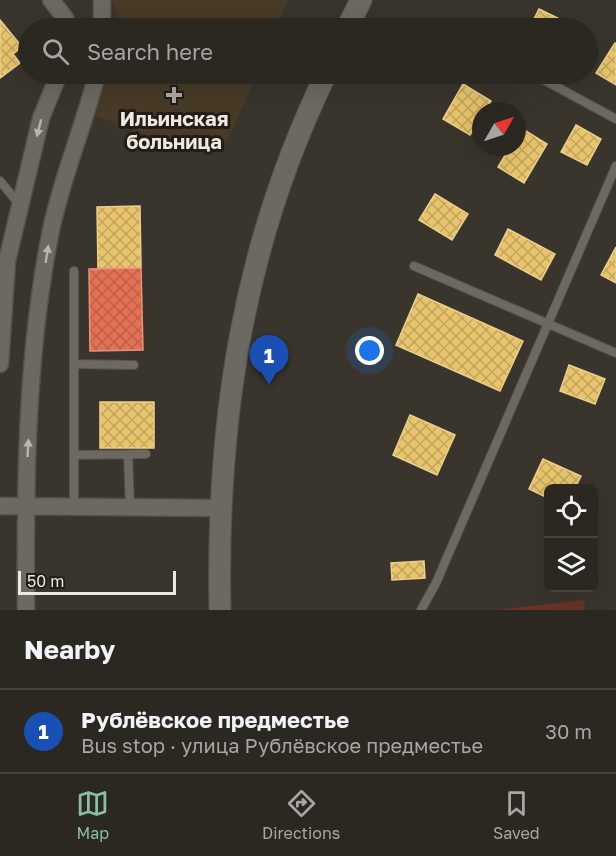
<!DOCTYPE html>
<html lang="en">
<head>
<meta charset="utf-8">
<style>
  :root { --surface:#2b2821; --page:#33302a; --text:#f1f3f6; --muted:#a6a6a5; --line:#47443f; --accent:#8abfa5 }
  body { margin:0; font-family:"Golos Text",sans-serif; background:var(--page); color:var(--text) }
  .controls { position:absolute; right:18px; bottom:18px; display:grid; overflow:hidden; border-radius:9px; box-shadow:0 6px 24px #0002 }
  .controls button { width:54px; height:54px; display:grid; place-items:center; padding:0; border:0; border-bottom:2px solid var(--line); background:var(--surface); color:var(--text); font:30px sans-serif }
  .compass { position:absolute; left:472px; top:102px; width:54px; height:54px; border-radius:50%; background:var(--surface); box-shadow:0 6px 24px #0002; rotate:51deg }
  .scale { position:absolute; left:18px; bottom:15px; width:158px; box-sizing:border-box; padding-left:6px; border:3px solid #eee8de; border-top:0; font-size:16px; line-height:21px; white-space:nowrap; color:#eee8de; -webkit-text-stroke:4px #221e17; paint-order:stroke }
  .you { position:absolute; left:370px; top:351px; width:21px; height:21px; margin:-15px; border:4px solid #fff; border-radius:50%; background:#1a73e8; box-shadow:0 0 0 9px #1a73e833 }
  .badge { display:grid; place-items:center; width:39px; height:39px; border-radius:50%; background:var(--accent); color:#fff; font-size:20px; font-weight:700 }
  .pin { position:absolute; translate:-50% -50px; filter:drop-shadow(0 2px 3px #0008) }
  .pin::after { content:''; position:absolute; top:32px; width:21px; height:18px; background:inherit; clip-path:polygon(0 0,100% 0,50% 100%) }
  .list { margin:0; padding:0; list-style:none }
  h2 { display:flex; justify-content:space-between; align-items:center; height:78px; margin:0; padding:0 24px; font-size:26px }
  h2 small { font-size:20px; font-weight:400; color:var(--muted) }
  .list li { display:grid; grid-template-columns:39px 1fr auto; gap:18px; align-items:center; box-sizing:border-box; height:84px; padding:0 24px; border-top:2px solid var(--line) }
  .list b { display:block; font-size:22px; white-space:nowrap }
  .list p { margin:0; font-size:20px; white-space:nowrap; color:var(--muted) }
  .list em { font-size:20px; font-style:normal; color:var(--muted) }
  .icon { flex:none; width:33px; height:33px; fill:none; stroke:currentColor; stroke-width:2; stroke-linecap:round; stroke-linejoin:round }
  .map { position:relative; flex:none; width:616px; height:610px; overflow:hidden }
  .search { position:absolute; background:var(--surface); box-shadow:0 6px 24px #0002; left:18px; right:18px; top:18px; height:66px; display:flex; align-items:center; gap:15px; box-sizing:border-box; padding:0 21px; border-radius:33px; color:var(--muted); font-size:22px }
  .sheet { height:162px; background:var(--surface) }
  nav { display:flex; justify-content:space-around; align-items:center; box-sizing:border-box; height:84px; border-top:2px solid var(--line); background:var(--surface); font-size:16px; color:var(--muted) }
  nav a { display:grid; justify-items:center; gap:3px }
  nav .on { color:var(--accent) }
  .map>svg:first-child { display:block }
  .built { fill:#473b27 }
  .green { fill:#683427 }
  .homes { fill:url(#homes-cross-hatch); stroke:#eacf8d; stroke-width:1.5 }
  .shops { fill:url(#shops-cross-hatch); stroke:#e9937b; stroke-width:1.5 }
  .lines { fill:none; stroke-linecap:round; stroke-linejoin:round }
  .service-casing { stroke:#55514a; stroke-width:10 }
  .minor-casing { stroke:#55514a; stroke-width:19 }
  .tertiary-casing { stroke:#55514a; stroke-width:23 }
  .service { stroke:#6d6962; stroke-width:8 }
  .minor { stroke:#6d6962; stroke-width:16 }
  .tertiary { stroke:#6d6962; stroke-width:21 }
  .oneway { fill:#bab5ac }
  .poi-dot { fill:#afa9a0; stroke:#221e17; stroke-width:2 }
  .labels { text-anchor:middle; dominant-baseline:central; stroke-width:6; stroke-linejoin:round; paint-order:stroke }
  .poi-label { font-size:20px; font-weight:bold; fill:#eee8de; stroke:#221e17 }
</style>
</head>
<body>
<div class="map">
<svg width="616" height="610" viewBox="0 0 616 610">
  <defs>
    <pattern id="homes-cross-hatch" width="8" height="8" patternUnits="userSpaceOnUse" patternTransform="scale(1.5)"><rect width="8" height="8" fill="#e9c46a"/><path d="M0 0l8 8M0 8l8-8" fill="none" stroke="#c0a460"/></pattern>
    <pattern id="shops-cross-hatch" width="8" height="8" patternUnits="userSpaceOnUse" patternTransform="scale(1.5)"><rect width="8" height="8" fill="#e76f51"/><path d="M0 0l8 8M0 8l8-8" fill="none" stroke="#b7634d"/></pattern>
  </defs>
  <rect width="100%" height="100%" fill="#39352c"/>
  <path class="built" d="M111 0H288L276 28H114L117 14Z
    M104 74H257L227 142 186 141 178 147 96 116Z"/>
  <path class="green" d="M584 600 585 610H496Z"/>
  <path class="homes" d="M539 9 578 28H533L530 27Z
    M0 20 22 47 13 54 20 63 0 78Z
    M615 43 616 44V85L596 73Z
    M463 84 491 101 485 111H481V117L470 135 443 119Z
    M576 125 601 139 587 165 561 152Z
    M521 128 547 144 524 183 498 167 510 147H517V135Z
    M435 194 468 214 452 240 419 220Z
    M140 206 141 268 98 269 97 207Z
    M508 229 555 254 541 280 495 255Z
    M616 247V283L601 275Z
    M418 294 523 341 500 391 396 345Z
    M569 365 605 379 595 404 560 391Z
    M100 402H154V448H100Z
    M410 415 455 435 437 475 393 455Z
    M543 459 581 476 575 488H548V498L529 489Z
    M424 561 425 578 392 580 391 563Z"/>
  <path class="shops" d="M141 268 143 350 90 351 89 269Z"/>
  <g class="lines">
    <g class="service-casing">
      <path id="service" d="M533 74 616 119
        M0 181 19 204
        M414 266 616 353
        M74 271V507
        M74 364 134 365
        M128 454 130 508
        M74 455 146 454
        M421 610 436 583 616 166"/>
    </g>
    <g class="minor-casing">
      <path id="minor" d="M51 0 65 18 69 28
        M102 28V0
        M0 364 7 261 41 118 59 74
        M0 506 219 508
        M26 610C25 483 26 355 51 230 62 177 84 126 97 74"/>
    </g>
    <g class="tertiary-casing">
      <path id="tertiary" d="M347 28 361 0
        M220 610C216 421 243 245 326 74"/>
    </g>
    <use href="#service" class="service"/>
    <use href="#minor" class="minor"/>
    <use href="#tertiary" class="tertiary"/>
  </g>
  <defs><path id="oneway-solid" d="M-6-.8H1V-3.2L6.5 0L1 3.2V.8H-6Z" transform="scale(1.5)"/></defs>
  <g class="oneway">
    <use href="#oneway-solid" transform="translate(39 128) rotate(104)"/>
    <use href="#oneway-solid" transform="translate(47 254) rotate(-81)"/>
    <use href="#oneway-solid" transform="translate(28 448) rotate(-87)"/>
  </g>
  <path class="poi-dot" d="M171 86h6v6h6v6h-6v6h-6v-6h-6v-6h6z"/>
  <g class="labels">
    <g class="poi-label">
      <text x="174" y="118">Ильинская<tspan x="174" dy="23">больница</tspan></text>
    </g>
  </g>
</svg>
<div class="controls">
<button><svg class="icon" aria-label="locate" viewBox="0 0 24 24"><circle cx="12" cy="12" r="6"/><path d="M12 2v4M12 18v4M2 12h4M18 12h4"/></svg></button>
<button><svg class="icon" aria-label="layers" viewBox="0 0 24 24"><path d="M12 4l9 5-9 5-9-5zM3 14l9 5 9-5"/></svg></button>
</div>
<svg class="compass" viewBox="-18 -18 36 36"><path d="M0-13l5 13h-10z" fill="#e53935"/><path d="M0 13l5-13h-10z" fill="#a6a6a5"/></svg>
<div class="scale">50 m</div>
<div class="you"></div>
<div class="pin badge" style="left:269px;top:385px;background:#1a4fb4">1</div>
<div class="search"><svg class="icon" aria-label="search" viewBox="0 0 24 24"><circle cx="10" cy="10" r="6"/><path d="M15 15l6 6"/></svg>Search here</div>
</div>
<section class="sheet">
<h2>Nearby<small></small></h2>
<ul class="list">
<li><span class="badge" style="background:#1a4fb4">1</span><div><b>Рублёвское предместье</b><p>Bus stop · улица Рублёвское предместье</p></div><em>30 m</em></li>
</ul>
</section>
<nav>
<a class="on"><svg class="icon" aria-label="map" viewBox="0 0 24 24"><path d="M3 6l6-2 6 2 6-2v14l-6 2-6-2-6 2zM9 4v14M15 6v14"/></svg>Map</a>
<a><svg class="icon" aria-label="directions" viewBox="0 0 24 24"><path d="M12 3l9 9-9 9-9-9zM9 14v-3h6M13 9l2 2-2 2"/></svg>Directions</a>
<a><svg class="icon" aria-label="saved" viewBox="0 0 24 24"><path d="M7 4h10v16l-5-4-5 4z"/></svg>Saved</a>
</nav>
</body>
</html>
